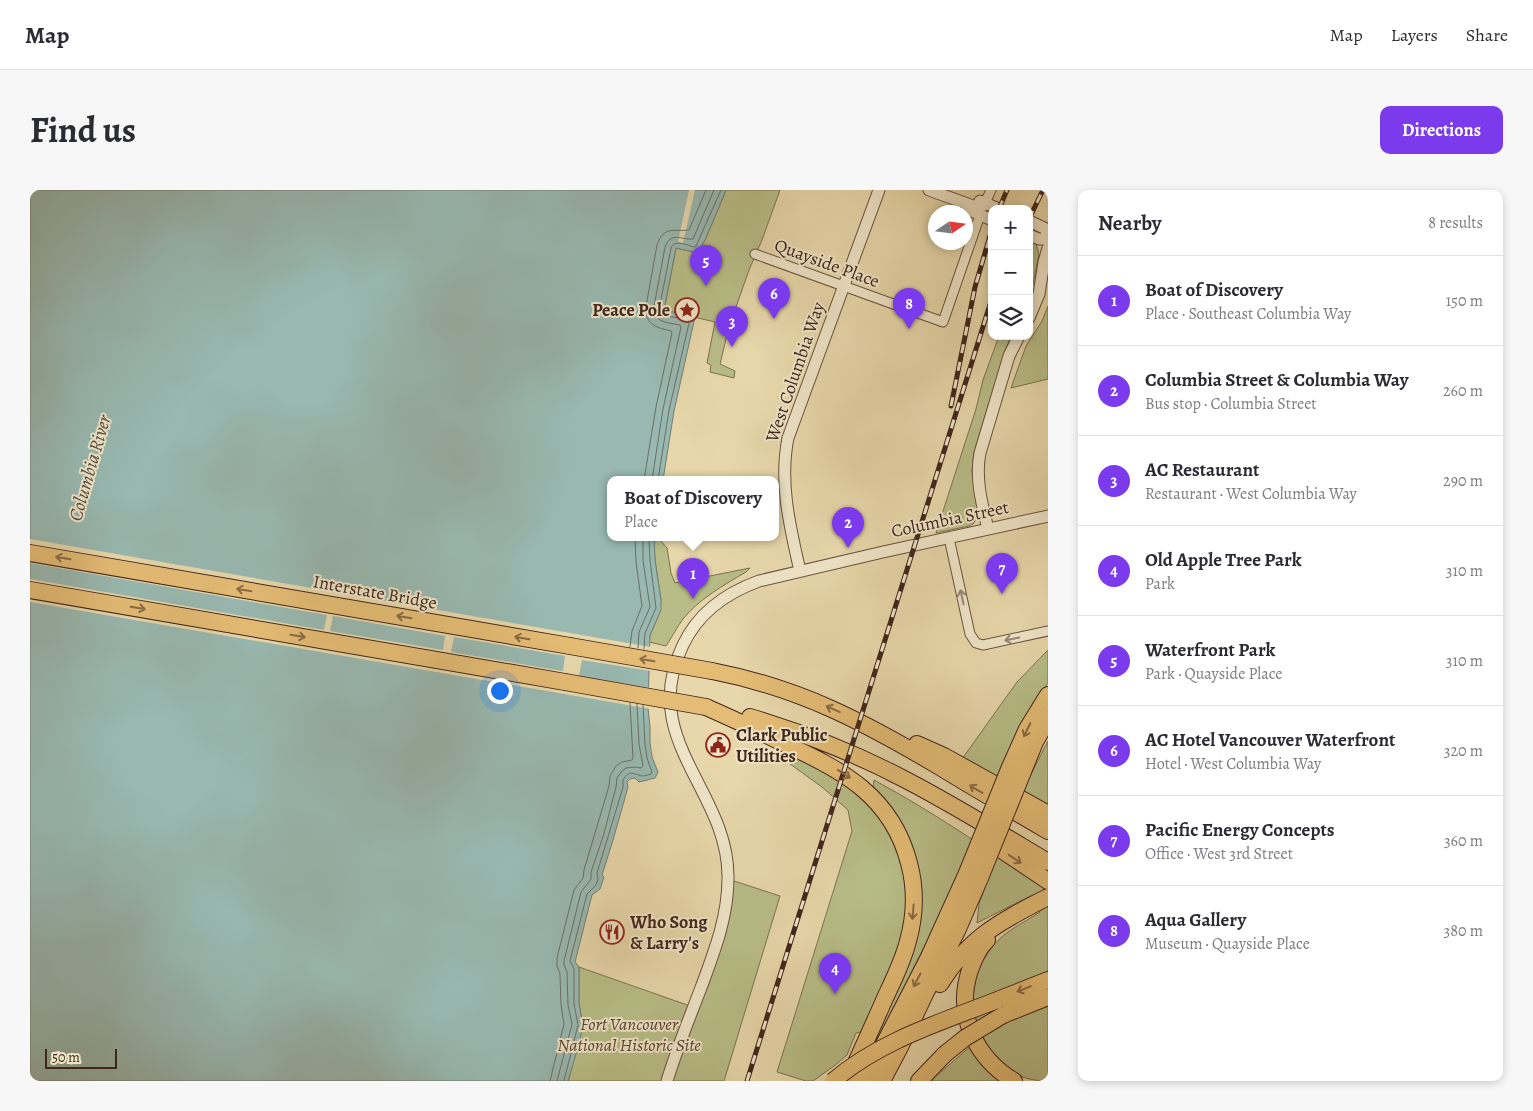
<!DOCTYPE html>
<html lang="en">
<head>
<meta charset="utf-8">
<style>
  :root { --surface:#fff; --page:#f7f7f7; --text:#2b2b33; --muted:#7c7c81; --line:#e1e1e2; --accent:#7c3aed }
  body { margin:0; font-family:Alegreya,serif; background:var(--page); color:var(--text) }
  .controls { position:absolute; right:15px; top:15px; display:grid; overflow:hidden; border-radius:10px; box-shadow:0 2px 8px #0003 }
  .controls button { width:45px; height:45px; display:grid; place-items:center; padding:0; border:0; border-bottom:1px solid var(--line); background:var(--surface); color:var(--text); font:25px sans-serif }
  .compass { position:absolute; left:898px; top:15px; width:45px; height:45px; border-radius:50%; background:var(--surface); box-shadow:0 2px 8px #0003; rotate:77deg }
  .scale { position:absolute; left:15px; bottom:12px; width:72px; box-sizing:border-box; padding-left:5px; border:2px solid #41261c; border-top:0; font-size:14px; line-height:18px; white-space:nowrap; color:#41261c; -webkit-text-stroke:4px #efe5c8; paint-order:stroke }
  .you { position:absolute; left:469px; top:500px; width:18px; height:18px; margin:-12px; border:4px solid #fff; border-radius:50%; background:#1a73e8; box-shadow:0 0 0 8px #1a73e833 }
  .badge { display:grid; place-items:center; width:32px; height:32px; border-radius:50%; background:var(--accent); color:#fff; font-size:16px; font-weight:700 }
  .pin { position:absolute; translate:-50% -41px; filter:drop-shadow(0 1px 2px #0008) }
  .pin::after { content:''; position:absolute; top:26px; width:18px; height:15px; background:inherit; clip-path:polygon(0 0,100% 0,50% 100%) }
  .popup { position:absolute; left:577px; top:286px; width:172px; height:65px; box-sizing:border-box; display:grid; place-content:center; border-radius:10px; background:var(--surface); filter:drop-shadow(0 1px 4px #0005); font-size:16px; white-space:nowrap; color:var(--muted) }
  .popup b { font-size:19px; color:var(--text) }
  .popup::after { content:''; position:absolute; left:50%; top:100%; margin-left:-10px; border:10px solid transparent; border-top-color:var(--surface) }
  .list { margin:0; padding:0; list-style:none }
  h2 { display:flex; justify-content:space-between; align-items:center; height:65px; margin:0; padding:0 20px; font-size:21px }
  h2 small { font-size:16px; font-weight:400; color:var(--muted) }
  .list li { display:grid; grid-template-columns:32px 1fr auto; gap:15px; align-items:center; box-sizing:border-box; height:90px; padding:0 20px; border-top:1px solid var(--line) }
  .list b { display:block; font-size:19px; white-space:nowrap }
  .list p { margin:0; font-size:16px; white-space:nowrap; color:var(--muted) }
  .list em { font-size:16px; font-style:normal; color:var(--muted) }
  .icon { flex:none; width:28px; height:28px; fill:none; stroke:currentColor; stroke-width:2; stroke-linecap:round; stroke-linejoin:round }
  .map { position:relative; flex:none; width:1018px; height:891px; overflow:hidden; border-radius:10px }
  header { display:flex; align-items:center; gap:30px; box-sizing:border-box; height:70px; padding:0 25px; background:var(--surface); border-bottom:1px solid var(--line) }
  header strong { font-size:24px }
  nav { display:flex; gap:28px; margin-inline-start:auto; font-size:18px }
  .intro { display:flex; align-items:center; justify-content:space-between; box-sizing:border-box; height:120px; padding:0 30px }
  h1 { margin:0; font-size:35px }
  .button { padding:12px 22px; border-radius:10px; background:var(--accent); color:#fff; font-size:18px; font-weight:700 }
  main { display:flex; gap:30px; padding:0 30px }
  aside { flex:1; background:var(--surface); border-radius:10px; box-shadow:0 2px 8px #0003 }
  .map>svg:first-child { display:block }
  .green { fill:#b8bd87; stroke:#7c7252 }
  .water { fill:#98b8b0; stroke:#757e75 }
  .pier { fill:#e7d7aa; fill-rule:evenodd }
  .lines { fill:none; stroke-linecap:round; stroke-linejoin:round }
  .shore { stroke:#6c6f66; stroke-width:1 }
  .minor-casing { stroke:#6a5240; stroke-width:11 }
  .tertiary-casing { stroke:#6a5240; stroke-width:13 }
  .motorway-casing { stroke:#41261c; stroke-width:18 }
  .minor { stroke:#efe5c8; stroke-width:9 }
  .tertiary { stroke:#efe5c8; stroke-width:11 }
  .motorway { stroke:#e4bc75; stroke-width:16 }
  .rail-casing { stroke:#41261c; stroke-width:5 }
  .rail { stroke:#efe5c8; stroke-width:3; stroke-dasharray:9; stroke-linecap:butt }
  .motorway-bridge-casing { stroke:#41261c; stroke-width:18; stroke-linecap:butt }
  .motorway-bridge { stroke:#e4bc75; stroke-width:16 }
  .oneway { stroke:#8a6a44 }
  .oneway2 { stroke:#988672 }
  .labels { text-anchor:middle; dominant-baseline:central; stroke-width:4; stroke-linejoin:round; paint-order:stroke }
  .street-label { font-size:18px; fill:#41261c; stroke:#efe5c8 }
  .poi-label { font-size:18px; font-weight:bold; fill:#41261c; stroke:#efe5c8; text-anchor:start }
  .park-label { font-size:18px; font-style:italic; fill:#594431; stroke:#efe5c8 }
  .water-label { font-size:19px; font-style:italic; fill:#574a41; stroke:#efe5c8 }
</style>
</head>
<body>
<header>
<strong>Map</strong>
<nav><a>Map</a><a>Layers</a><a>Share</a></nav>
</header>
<div class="intro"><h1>Find us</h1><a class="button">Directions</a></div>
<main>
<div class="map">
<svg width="1018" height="891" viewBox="0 0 1018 891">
  <rect width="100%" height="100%" fill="#e7d7aa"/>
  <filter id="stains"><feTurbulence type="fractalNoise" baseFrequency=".004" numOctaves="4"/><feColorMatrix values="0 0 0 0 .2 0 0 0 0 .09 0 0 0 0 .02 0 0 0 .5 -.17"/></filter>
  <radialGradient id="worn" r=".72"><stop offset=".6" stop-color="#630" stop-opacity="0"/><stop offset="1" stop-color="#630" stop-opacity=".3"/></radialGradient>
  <path class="green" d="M696 0H750L732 50 719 80 699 137 690 174 705 181 704 188 680 182 681 175 677 173 685 132 634 120 646 58 668 63 676 48Z
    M999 48 1006 54 1009 64 999 114Z
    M1018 116V189L981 198 996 156 1012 131Z
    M969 146H981L975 161 944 262 942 281 948 326 943 334 939 336 906 343 946 219 953 190Z
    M627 350H630L637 358 641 383 645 393 720 378 716 382C694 395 669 409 653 429 647 437 642 447 636 456L619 452 620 445 627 429 631 410 625 370 624 352Z
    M1018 460V493L1004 511 986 546 996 594 1018 551V614L932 569 987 492Z
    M762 566C783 575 803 586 822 599 865 630 886 689 874 741 865 774 845 810 831 842L826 843 817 865 804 876 783 891H776L747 882 822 641 818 620 792 597 760 574Z
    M844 590C905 623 962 662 1018 701V781L952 808 1018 796V800L981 829 1018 815V891C1002 891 988 887 975 878 971 875 968 870 965 866 953 850 943 832 943 811 943 794 949 775 959 761 972 742 992 734 1010 722L1002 705 947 733 949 714 961 681 918 710 847 850 840 854 889 697 843 598Z
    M698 689 750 706 694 891H538L553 835 549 814V777L663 817 686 756Z
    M942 855 974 891H902L904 888Z"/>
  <path class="water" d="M0 0H696L676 48 668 63 646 58 634 120 665 127 644 221 633 290H580V348H624L625 370 631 410V420L620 445 618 518 620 537V553L622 567 628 582 625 588 609 592 605 588 600 589 597 592 598 597 583 650 572 685 574 687 570 699 562 705 545 772 549 777V814L553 835 549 854 538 891H0Z"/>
  <path class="pier" d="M659 0H665L653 53 648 52Z
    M0 349 621 457V481L552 470 549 486 621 498V519L0 412V389L294 440 297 425 0 373ZM303 426 415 446 413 460 300 441ZM424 447 535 466 533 481 421 462Z"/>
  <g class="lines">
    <path class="shore" d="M614 290 626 217 642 143 641 141C628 138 619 136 615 122L627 55C634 35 644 42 659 40L676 0
      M622 290 633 219 651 137 650 135C639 133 628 133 623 122L635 57C641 41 651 50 663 49L684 0
      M628 290 639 220 659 133 657 130 633 125 629 120 641 58C645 49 656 55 664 57L666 56 691 0
      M600 457 602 441 612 416 606 372 605 348
      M608 458 609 442 620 417 613 371V348
      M614 459 615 443 626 418 620 370 619 348
      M520 891 534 834 531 815 530 784 527 776V768L544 700 553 688 554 680 579 596 580 586 586 576 592 572 602 570 603 568 600 513
      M527 891 542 834 538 815 537 782 534 775V771L551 702 561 689V682L573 647 586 597 587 588 591 582 596 578 605 577 611 578 613 576 609 554 607 514
      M534 891 548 835 544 814V779L540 771 557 704 566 695 568 689 567 683 593 597V590C600 579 603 584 612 586 613 586 619 585 621 584L622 582 617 568 615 554 613 515"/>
    <g class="minor-casing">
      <path id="minor" d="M955 13 961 0
        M725 64 913 132 950 25
        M919 348 940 444 946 453 953 455 1018 441"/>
    </g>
    <g class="tertiary-casing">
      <path id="tertiary" d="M899 0 946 17H951L955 13
        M950 11 969 19
        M937 19 962 30
        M999 31 1014 38 1018 43
        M999 45 1009 49H1018
        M999 128 1009 104 1014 72 1018 58
        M958 339C952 314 945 289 950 263L979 166 989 146
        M770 381C760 337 749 293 758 248L849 0
        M637 891C647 858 660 827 672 795 685 760 698 726 698 688 699 600 607 550 653 455 668 423 696 403 729 391L853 362 1018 326"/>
    </g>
    <g class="motorway-casing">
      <path id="motorway" d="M0 363 540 456
        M0 400 535 492
        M682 481C770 498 834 532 910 577 946 599 982 620 1018 641
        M676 517C703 529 729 541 755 554 813 580 862 607 879 673 886 699 885 726 878 751 873 771 864 789 855 808 843 836 830 863 818 891
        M720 527C773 543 827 564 876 590 924 615 971 644 1018 672
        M887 554 914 566 1018 624
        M980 577 997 539 1018 505
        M992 584 1005 552 1018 529
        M952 647 1018 691
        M957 750C948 758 943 771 939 783 926 827 946 868 984 891
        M910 794C939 747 971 731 1018 707
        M970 809 1018 790
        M973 825 1018 807
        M835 891 898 769 937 683
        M852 891 870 857 894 806 927 741 950 688
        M889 891 915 864"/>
    </g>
    <use href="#minor" class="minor"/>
    <use href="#tertiary" class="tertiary"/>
    <use href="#motorway" class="motorway"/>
    <g class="rail-casing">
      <path id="rail" d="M969 19 977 0
        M999 29 1013 0
        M921 216 945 97 962 39
        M717 891 962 108"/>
    </g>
    <use href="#rail" class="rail"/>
    <g class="motorway-bridge-casing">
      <path id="motorway-bridge" d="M540 456 682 481
        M535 492 676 517
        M937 683 980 577
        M950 688 992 584
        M915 864 935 848 973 825
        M803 891C851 850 912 832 970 809"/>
    </g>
    <use href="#motorway-bridge" class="motorway-bridge"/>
  </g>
  <defs><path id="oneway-shaft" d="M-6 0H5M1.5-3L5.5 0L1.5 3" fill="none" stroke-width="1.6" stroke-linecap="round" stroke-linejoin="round" transform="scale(1.25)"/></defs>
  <g class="oneway">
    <use href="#oneway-shaft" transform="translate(33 368) rotate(-170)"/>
    <use href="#oneway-shaft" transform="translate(214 400) rotate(-170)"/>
    <use href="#oneway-shaft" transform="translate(108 418) rotate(10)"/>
    <use href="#oneway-shaft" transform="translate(374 427) rotate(-170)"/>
    <use href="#oneway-shaft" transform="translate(268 446) rotate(10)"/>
    <use href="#oneway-shaft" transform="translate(492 448) rotate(-170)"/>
    <use href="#oneway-shaft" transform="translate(617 470) rotate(-170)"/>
    <use href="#oneway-shaft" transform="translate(803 519) rotate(-156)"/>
    <use href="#oneway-shaft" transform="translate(997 540) rotate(116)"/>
    <use href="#oneway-shaft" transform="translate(814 584) rotate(34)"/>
    <use href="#oneway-shaft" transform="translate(946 599) rotate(-149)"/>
    <use href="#oneway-shaft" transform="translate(985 669) rotate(34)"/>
    <use href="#oneway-shaft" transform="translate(883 722) rotate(95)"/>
    <use href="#oneway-shaft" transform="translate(887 790) rotate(118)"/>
    <use href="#oneway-shaft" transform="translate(994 799) rotate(158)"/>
  </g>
  <g class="oneway2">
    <use href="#oneway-shaft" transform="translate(932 407) rotate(-102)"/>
    <use href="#oneway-shaft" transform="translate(982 449) rotate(168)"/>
  </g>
  <defs>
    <g id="sight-ring" transform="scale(1.25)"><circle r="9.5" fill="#efe5c8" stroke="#8f2418" stroke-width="1.5"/><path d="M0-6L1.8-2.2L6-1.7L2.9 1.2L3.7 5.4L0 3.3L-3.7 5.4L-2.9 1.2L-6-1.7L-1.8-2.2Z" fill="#8f2418"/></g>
    <g id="civic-ring" transform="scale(1.25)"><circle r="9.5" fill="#efe5c8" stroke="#8f2418" stroke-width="1.5"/><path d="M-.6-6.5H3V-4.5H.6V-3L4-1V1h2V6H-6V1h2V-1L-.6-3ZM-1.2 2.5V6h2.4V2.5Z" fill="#8f2418"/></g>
    <g id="restaurant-ring" transform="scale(1.25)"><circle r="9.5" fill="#efe5c8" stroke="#8f2418" stroke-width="1.5"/><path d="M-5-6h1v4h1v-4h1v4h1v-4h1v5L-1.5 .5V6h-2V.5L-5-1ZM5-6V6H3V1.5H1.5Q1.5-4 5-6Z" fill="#8f2418"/></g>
  </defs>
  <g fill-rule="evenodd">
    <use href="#sight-ring" x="657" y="120"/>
    <use href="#civic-ring" x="688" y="555"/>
    <use href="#restaurant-ring" x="582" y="742"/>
  </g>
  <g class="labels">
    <g class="street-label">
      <text transform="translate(797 73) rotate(20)">Quayside Place</text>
      <text transform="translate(765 182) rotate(-71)">West Columbia Way</text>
      <text transform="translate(920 329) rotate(-12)">Columbia Street</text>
      <text transform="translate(345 402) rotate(10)">Interstate Bridge</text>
    </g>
    <g class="poi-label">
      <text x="640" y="120" text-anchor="end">Peace Pole</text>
      <text x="706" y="545">Clark Public<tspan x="706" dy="21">Utilities</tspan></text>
      <text x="600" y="732">Who Song<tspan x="600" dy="21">&amp; Larry's</tspan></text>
    </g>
    <g class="park-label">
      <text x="599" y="834">Fort Vancouver<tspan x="599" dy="21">National Historic Site</tspan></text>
    </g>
    <g class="water-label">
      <text transform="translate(60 278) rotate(-74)">Columbia River</text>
    </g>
  </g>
  <rect width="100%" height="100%" filter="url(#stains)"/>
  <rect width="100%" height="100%" fill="url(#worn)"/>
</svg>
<div class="controls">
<button>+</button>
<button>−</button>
<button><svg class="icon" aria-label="layers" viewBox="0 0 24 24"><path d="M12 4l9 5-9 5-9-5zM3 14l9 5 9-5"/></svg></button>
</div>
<svg class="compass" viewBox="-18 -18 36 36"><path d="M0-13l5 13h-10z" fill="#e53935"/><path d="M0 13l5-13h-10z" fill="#7c7c81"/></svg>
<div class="scale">50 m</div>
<div class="you"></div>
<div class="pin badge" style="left:663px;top:409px">1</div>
<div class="popup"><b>Boat of Discovery</b>Place</div>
<div class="pin badge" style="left:818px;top:358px">2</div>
<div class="pin badge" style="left:702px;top:157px">3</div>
<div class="pin badge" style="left:805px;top:804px">4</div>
<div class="pin badge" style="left:676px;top:96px">5</div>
<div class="pin badge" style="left:744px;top:129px">6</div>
<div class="pin badge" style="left:972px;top:404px">7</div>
<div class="pin badge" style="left:879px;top:139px">8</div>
</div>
<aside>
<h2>Nearby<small>8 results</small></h2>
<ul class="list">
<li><span class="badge">1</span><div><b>Boat of Discovery</b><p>Place · Southeast Columbia Way</p></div><em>150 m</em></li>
<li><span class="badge">2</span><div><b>Columbia Street &amp; Columbia Way</b><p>Bus stop · Columbia Street</p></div><em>260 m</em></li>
<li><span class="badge">3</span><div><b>AC Restaurant</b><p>Restaurant · West Columbia Way</p></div><em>290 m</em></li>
<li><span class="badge">4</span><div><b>Old Apple Tree Park</b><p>Park</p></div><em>310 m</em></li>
<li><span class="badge">5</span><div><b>Waterfront Park</b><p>Park · Quayside Place</p></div><em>310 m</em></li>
<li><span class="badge">6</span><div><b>AC Hotel Vancouver Waterfront</b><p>Hotel · West Columbia Way</p></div><em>320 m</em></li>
<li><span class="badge">7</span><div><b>Pacific Energy Concepts</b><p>Office · West 3rd Street</p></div><em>360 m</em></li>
<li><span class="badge">8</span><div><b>Aqua Gallery</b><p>Museum · Quayside Place</p></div><em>380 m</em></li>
</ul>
</aside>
</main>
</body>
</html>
